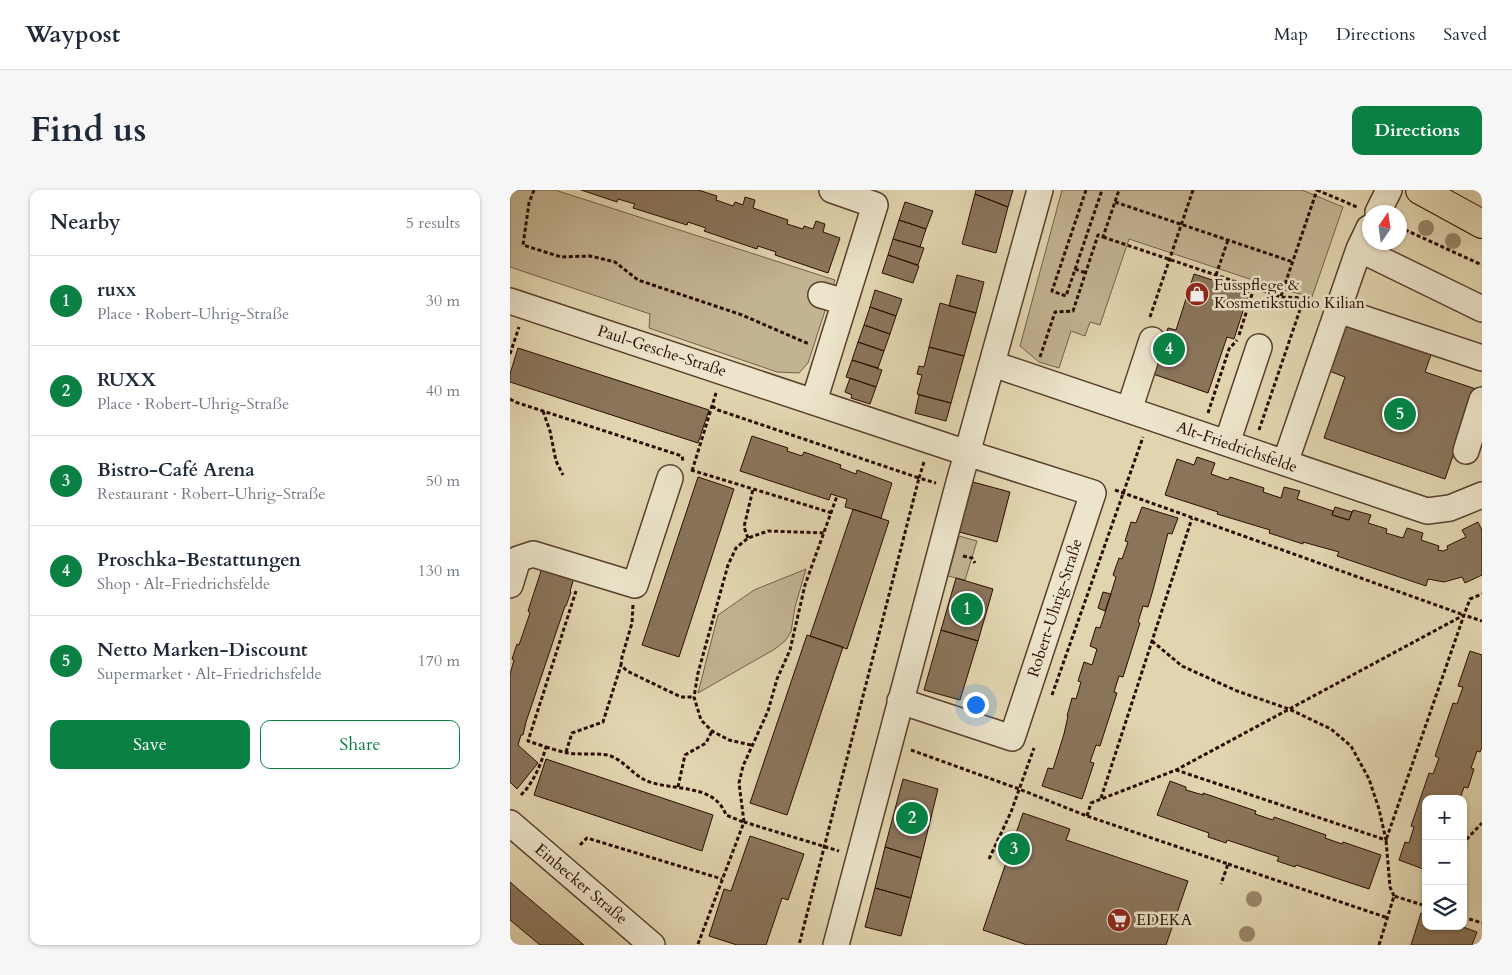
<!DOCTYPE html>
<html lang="en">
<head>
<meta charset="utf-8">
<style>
  :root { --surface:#fff; --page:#f6f6f7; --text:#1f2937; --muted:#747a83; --line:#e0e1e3; --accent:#0b8043 }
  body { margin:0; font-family:Cardo,serif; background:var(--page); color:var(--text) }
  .controls { position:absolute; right:15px; bottom:15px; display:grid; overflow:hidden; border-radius:10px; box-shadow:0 1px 4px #0004 }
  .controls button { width:45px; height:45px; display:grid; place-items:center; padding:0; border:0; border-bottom:1px solid var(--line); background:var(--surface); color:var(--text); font:25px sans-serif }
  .compass { position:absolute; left:852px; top:15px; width:45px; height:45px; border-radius:50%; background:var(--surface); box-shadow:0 1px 4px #0004; rotate:13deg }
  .you { position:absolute; left:465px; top:514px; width:18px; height:18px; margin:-12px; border:4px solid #fff; border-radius:50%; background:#1a73e8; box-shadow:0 0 0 8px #1a73e833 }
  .badge { display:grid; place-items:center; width:32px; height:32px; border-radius:50%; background:var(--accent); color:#fff; font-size:16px; font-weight:700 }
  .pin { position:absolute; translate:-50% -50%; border:2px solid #fff; box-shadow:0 1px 5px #0006 }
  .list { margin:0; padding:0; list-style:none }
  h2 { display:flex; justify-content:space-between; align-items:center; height:65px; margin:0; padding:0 20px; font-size:21px }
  h2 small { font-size:16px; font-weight:400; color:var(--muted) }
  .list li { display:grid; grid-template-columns:32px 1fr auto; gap:15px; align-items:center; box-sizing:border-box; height:90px; padding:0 20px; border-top:1px solid var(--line) }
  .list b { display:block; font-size:19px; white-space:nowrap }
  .list p { margin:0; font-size:16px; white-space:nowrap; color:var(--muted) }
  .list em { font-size:16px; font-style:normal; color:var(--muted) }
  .actions { display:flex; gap:10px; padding:15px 20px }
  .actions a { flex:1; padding:11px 0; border:1px solid var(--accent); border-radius:10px; text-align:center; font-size:18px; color:var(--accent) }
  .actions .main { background:var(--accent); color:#fff }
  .icon { flex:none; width:28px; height:28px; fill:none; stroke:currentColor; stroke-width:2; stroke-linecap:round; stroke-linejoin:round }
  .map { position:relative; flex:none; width:972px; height:755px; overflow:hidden; border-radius:10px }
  header { display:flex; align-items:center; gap:30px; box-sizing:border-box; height:70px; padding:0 25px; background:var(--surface); border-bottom:1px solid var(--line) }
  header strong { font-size:24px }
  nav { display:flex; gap:28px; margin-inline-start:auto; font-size:18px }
  .intro { display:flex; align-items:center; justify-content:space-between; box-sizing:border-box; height:120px; padding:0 30px }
  h1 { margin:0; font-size:35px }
  .button { padding:12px 22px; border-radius:10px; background:var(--accent); color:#fff; font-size:18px; font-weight:700 }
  main { display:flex; gap:30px; padding:0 30px }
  aside { flex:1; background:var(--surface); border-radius:10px; box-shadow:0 1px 4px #0004 }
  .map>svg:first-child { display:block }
  .green { fill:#c2b391; stroke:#766049 }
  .building { fill:#8a755b; stroke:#2b0c01 }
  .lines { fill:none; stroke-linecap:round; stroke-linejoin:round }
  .minor-casing { stroke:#583e2c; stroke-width:28 }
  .major-casing { stroke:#2b0c01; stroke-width:30 }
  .path { stroke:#2b0c01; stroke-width:3; stroke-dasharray:4 2.5; stroke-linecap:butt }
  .minor { stroke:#ece4cb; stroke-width:25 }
  .major { stroke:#e1d5af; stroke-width:28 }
  .tree { fill:#9a866b }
  .labels { text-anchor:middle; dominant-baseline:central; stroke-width:5; stroke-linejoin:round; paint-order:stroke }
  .poi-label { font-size:16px; fill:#2b0c01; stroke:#ece4cb; text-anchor:start }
  .street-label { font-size:16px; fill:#2b0c01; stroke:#ece4cb }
</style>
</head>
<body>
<header>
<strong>Waypost</strong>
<nav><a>Map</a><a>Directions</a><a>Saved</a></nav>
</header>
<div class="intro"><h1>Find us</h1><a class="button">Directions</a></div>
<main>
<aside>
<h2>Nearby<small>5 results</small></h2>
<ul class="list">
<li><span class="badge">1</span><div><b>ruxx</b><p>Place · Robert-Uhrig-Straße</p></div><em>30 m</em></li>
<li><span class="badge">2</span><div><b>RUXX</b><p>Place · Robert-Uhrig-Straße</p></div><em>40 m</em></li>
<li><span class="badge">3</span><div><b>Bistro-Café Arena</b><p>Restaurant · Robert-Uhrig-Straße</p></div><em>50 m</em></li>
<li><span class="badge">4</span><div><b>Proschka-Bestattungen</b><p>Shop · Alt-Friedrichsfelde</p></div><em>130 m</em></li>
<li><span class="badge">5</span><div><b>Netto Marken-Discount</b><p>Supermarket · Alt-Friedrichsfelde</p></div><em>170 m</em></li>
</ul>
<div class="actions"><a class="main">Save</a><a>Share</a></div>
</aside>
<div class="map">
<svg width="972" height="755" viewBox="0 0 972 755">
  <rect width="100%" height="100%" fill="#e1d5af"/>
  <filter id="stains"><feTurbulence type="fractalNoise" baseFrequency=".004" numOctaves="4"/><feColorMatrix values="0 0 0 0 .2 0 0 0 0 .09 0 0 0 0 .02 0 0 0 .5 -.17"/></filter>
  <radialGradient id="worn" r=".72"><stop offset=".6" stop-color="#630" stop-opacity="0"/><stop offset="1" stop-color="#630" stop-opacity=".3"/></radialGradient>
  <path class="green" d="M0 0H45L325 90 298 173 289 183 267 182 139 138 140 124 0 77Z
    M552 0H792L833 17 802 107 767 98 619 49 590 135 580 132 575 146 561 141 549 178 529 172 510 156Z
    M449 346 467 351 455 390 438 386Z
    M296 379 285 417 281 442 275 451 265 459 188 503 208 425 244 400Z"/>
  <path class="building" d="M71 0H188L207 6 206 10 223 16 225 12 233 15 235 7 245 10 243 18 278 30 277 34 293 39 294 36 303 39 306 31 315 34 313 42 330 48 318 83 265 65 266 62 248 56 247 59 194 41 196 38 178 32 177 35 123 18 125 14 108 9 107 12Z
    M466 0H503L498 17 465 4Z
    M465 4 498 17 486 63 452 54Z
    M395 12 423 21 416 39 389 30Z
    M389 30 416 39 410 57 383 49Z
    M383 49 414 58 408 75 378 65Z
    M378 65 409 76 403 93 372 83Z
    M684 84 739 102 724 149 717 147 698 203 643 184 658 138 666 140Z
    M447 85 474 92 466 123 439 116Z
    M365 100 392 109 386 126 360 117Z
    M430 113 466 123 454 166 419 157Z
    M360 117 386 126 380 144 354 135Z
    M835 133 922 162 915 182 966 199 935 289 814 248 835 187 819 181Z
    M354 135 380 144 374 161 348 152Z
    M348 152 374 161 368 178 342 170Z
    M419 157 454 166 441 213 407 204 412 185 407 184 409 176 414 177Z
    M8 158 199 220 188 253 0 192V184Z
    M342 170 372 180 366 197 336 187Z
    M340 188 366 197 360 214 341 208 342 205 335 202Z
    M409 205 441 213 436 231 405 223Z
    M242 246 278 258 277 261 292 266 294 262 331 275 330 278 346 284 347 280 382 293 371 328 335 317 337 309 327 306 321 304 319 310 230 281Z
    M687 267 705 273 701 284 718 290 720 287 754 298 753 302 771 308 774 297 790 301 787 309 823 321 822 325 839 330 843 320 861 325 858 333 877 339 876 343 893 348 897 338 913 343 911 350 929 356 928 360 933 361 938 359 937 356 956 347 952 340 968 332 972 340V385L955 393 952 387 934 392 918 389 916 396 827 366 829 362 793 352V354L759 343 760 340 707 324 708 322 655 305 667 269 684 275Z
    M188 287 224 299 169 467 132 455Z
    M463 292 500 302 487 352 449 342Z
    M632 317 668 328 662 344 658 343 643 400 638 417 633 416 628 432 630 433 613 487 609 486 604 502 607 503 590 556 586 555 580 572 584 573 572 609 532 596 538 578 543 579 554 544 558 526H557L562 508 566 509 571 492 568 491 574 472 582 475 587 459 580 456 586 437 590 438 594 426 606 387 603 385 609 368 612 369 618 352 615 351 621 332 626 333Z
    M825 317 842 322 839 330 822 325Z
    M343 319 379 331 337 459 300 446Z
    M32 378 64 388 60 401 61 402 56 416H55L16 532 13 545H11L8 555 28 573 7 599 0 592V484L4 470 2 469 7 454 9 455 20 423 18 421Z
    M446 388 483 399 468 451 431 440Z
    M593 402 601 404 595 421 588 418Z
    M431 440 468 451 450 510 414 500Z
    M297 445 333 457 277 625 240 613Z
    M960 461 972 465V557L970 562 967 561 964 570 961 578 964 579 958 598 954 597 950 609H916V680L889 670 895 652 899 653 904 637 901 636 919 583 923 584 929 568 925 566 943 513 947 514 953 497 948 496Z
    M36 569 203 625 192 661 24 605Z
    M393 589 428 599 411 668 375 657Z
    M660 591 676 597V600L693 605V603L746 621 745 624 763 630 764 627 816 645 815 648 832 654 833 652 871 665 859 699 786 675 785 677 767 671 769 667 717 650 716 653 698 647 699 643 647 625Z
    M513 623 560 639 556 650 678 691 656 755H517L473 740Z
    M240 646 294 664 278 710 272 708 256 755H227L199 746 214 699 221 701Z
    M375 657 411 668 401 708 365 698Z
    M0 692 16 706 74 755H30L0 730Z
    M365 698 401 708 391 746 355 737Z
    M911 723 916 725V736H950L967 742 962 755H901Z"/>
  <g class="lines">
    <g class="minor-casing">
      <path id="minor" d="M868 22 879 0
        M849 59 972 119
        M311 105 335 112
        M0 111 457 263 583 303 502 548 390 511
        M828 120 972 168
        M483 174 917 321 940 318 972 305
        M304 211 365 15 322 0
        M619 220 642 150
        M717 253 749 157
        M956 261 972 210
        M775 273 849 59 859 38
        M0 395 8 369 23 364 125 395 160 288
        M0 633 142 755
        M326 755 448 296 530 0"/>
    </g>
    <g class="major-casing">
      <path id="major" d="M910 0 972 34"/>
    </g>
    <path class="path" d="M24 0 19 13 13 55 51 67 80 66 105 72 128 90 232 125 299 154
      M576 0 542 101 556 106 592 0
      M807 0 847 17
      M605 12 783 72
      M889 37 972 75
      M593 47 771 107 794 108 807 113
      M565 79 576 83
      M706 85 718 50
      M771 106 807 0
      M640 127 683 0
      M729 145 744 98
      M0 164 9 137
      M530 167 545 122 563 121 588 45 593 47 609 0
      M0 209 5 212 172 266 173 271
      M202 216 208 220 409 288 289 755
      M33 221 40 241 46 271 53 285
      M698 223 719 159 727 150
      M749 240 794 108
      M414 272 409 288 426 293
      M181 280 322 323
      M182 281 206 203
      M605 300 954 425
      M238 348 234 337 243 299
      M453 366 462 368 465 373
      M123 415 122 433 112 467 111 475 117 481 171 507H184
      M642 451 672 476 727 501 779 519 821 539 841 556 859 589 869 619 876 650 666 580
      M542 505 633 247
      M241 555 219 550 202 541 191 530 184 507 188 483 218 375 226 358 238 348 258 341 315 343
      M36 557C43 559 51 562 58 563 71 565 84 563 97 565 112 568 122 584 135 590 161 602 204 592 216 625L233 632
      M401 560 509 599 577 626 718 674 711 694
      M56 562 62 543 93 532 111 475
      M168 597 175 565 196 553 202 541
      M11 605C24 592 31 574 36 557L18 551 66 401
      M591 608 682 328
      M577 626 581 613 666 580 954 425 960 409 972 404
      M234 632 229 593 233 576 258 521 267 489 280 460 295 395 327 306
      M70 655 77 648 212 689
      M953 662 956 650 972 633
      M479 669 501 622 524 558
      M718 674 878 728
      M884 706 880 697 876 650 954 425 972 431
      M953 727 972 733
      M188 754 234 632 329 661
      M869 755 884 706 916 716"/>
    <use href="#minor" class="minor"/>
    <use href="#major" class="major"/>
  </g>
  <g class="tree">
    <circle cx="916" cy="38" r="8"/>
    <circle cx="943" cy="51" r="8"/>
    <circle cx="744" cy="709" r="8"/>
    <circle cx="737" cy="744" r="8"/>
  </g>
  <defs>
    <g id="shop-disc" transform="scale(1.25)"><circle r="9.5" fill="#8f2418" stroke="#ece4cb"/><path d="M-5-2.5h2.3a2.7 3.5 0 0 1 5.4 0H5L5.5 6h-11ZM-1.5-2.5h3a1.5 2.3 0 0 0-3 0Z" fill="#fff"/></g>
    <g id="supermarket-disc" transform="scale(1.25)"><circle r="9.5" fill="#8f2418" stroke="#ece4cb"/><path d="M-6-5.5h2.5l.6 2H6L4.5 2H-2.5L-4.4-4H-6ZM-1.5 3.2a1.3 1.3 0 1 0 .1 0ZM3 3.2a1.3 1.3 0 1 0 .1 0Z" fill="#fff"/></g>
  </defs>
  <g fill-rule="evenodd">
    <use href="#shop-disc" x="687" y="104"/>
    <use href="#supermarket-disc" x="609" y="730"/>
  </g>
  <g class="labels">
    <g class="poi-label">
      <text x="704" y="95">Fusspflege &amp;<tspan x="704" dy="18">Kosmetikstudio Kilian</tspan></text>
      <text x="626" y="730">EDEKA</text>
    </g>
    <g class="street-label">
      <text transform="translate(152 161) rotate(18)">Paul-Gesche-Straße</text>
      <text transform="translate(727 257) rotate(19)">Alt-Friedrichsfelde</text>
      <text transform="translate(545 418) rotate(-72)">Robert-Uhrig-Straße</text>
      <text transform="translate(71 694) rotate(40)">Einbecker Straße</text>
    </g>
  </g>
  <rect width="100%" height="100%" filter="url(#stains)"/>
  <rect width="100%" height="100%" fill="url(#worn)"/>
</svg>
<div class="controls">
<button>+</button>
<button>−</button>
<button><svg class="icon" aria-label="layers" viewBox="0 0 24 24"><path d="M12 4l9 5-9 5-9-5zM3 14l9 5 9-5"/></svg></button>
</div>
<svg class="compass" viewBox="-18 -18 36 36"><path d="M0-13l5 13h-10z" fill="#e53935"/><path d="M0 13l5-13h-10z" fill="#747a83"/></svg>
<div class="you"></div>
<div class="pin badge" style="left:457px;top:419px">1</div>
<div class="pin badge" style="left:402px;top:628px">2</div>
<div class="pin badge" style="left:504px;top:659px">3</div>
<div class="pin badge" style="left:659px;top:159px">4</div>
<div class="pin badge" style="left:890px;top:224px">5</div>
</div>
</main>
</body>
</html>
